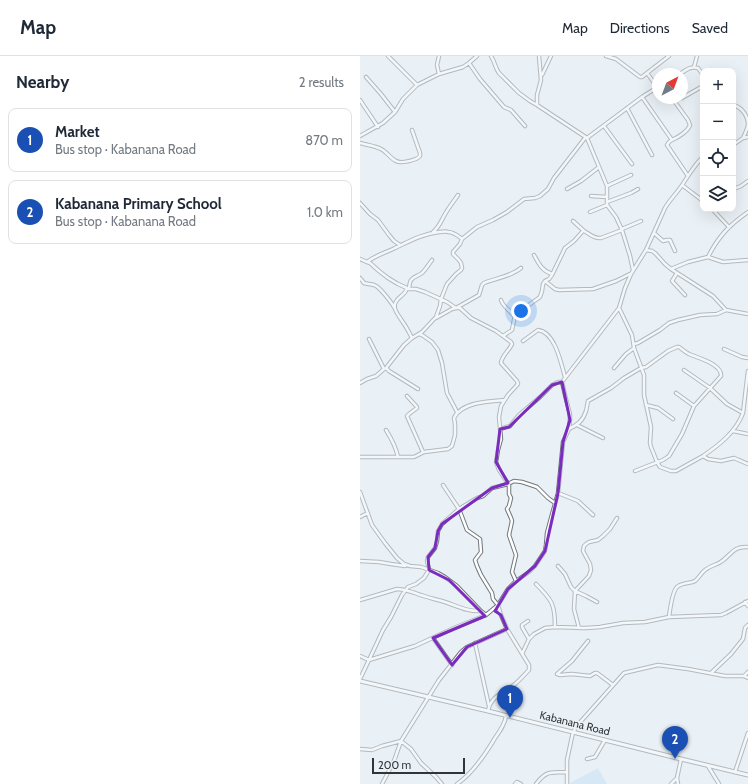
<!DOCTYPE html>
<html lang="en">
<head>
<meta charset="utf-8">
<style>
  :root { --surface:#fff; --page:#f2f2f3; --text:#1f2937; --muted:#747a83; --line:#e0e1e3; --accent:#962c1a }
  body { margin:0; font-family:Cabin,sans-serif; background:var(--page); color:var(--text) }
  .controls { position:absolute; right:12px; top:12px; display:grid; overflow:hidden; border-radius:8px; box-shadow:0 4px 16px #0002 }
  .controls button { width:36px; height:36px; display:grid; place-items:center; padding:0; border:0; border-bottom:1px solid var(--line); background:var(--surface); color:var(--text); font:20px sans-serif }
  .compass { position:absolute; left:292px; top:12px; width:36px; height:36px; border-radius:50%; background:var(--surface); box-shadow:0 4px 16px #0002; rotate:41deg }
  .scale { position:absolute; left:12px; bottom:10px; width:93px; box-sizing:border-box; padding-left:4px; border:2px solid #323537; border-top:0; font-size:11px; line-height:14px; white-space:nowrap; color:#323537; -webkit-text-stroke:3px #eaf1f6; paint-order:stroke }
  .you { position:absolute; left:161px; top:255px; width:14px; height:14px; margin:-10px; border:3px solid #fff; border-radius:50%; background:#1a73e8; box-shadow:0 0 0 6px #1a73e833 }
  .badge { display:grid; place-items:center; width:26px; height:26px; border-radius:50%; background:var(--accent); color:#fff; font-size:13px; font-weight:700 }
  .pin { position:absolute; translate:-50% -33px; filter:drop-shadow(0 1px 2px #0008) }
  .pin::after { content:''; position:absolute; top:21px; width:14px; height:12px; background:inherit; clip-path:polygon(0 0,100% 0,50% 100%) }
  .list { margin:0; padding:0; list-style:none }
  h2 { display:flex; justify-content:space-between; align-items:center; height:52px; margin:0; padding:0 16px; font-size:17px }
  h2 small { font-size:13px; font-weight:400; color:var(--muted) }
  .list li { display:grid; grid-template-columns:26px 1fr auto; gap:12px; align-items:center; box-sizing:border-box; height:64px; margin:0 8px 8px; padding:0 8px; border:1px solid var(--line); border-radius:8px }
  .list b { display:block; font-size:15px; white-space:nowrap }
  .list p { margin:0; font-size:13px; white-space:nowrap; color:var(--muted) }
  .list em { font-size:13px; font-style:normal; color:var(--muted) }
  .icon { flex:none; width:22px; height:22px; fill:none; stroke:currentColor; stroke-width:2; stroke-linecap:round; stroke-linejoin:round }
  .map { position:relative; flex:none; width:388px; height:728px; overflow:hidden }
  header { display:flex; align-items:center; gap:24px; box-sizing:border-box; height:56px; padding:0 20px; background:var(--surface); border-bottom:1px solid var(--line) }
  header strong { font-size:19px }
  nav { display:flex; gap:22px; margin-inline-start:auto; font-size:14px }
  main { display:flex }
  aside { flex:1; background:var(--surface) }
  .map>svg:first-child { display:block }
  .green { fill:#bedef7 }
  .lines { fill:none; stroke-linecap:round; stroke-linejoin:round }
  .minor-casing { stroke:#71777c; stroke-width:4.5 }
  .tertiary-casing { stroke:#71777c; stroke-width:5 }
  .minor { stroke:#fff; stroke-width:2.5 }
  .tertiary { stroke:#fff; stroke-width:3 }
  .marked { fill:none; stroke:#7b2cbf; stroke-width:3; stroke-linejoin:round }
  .labels { text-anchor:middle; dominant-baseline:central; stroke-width:3.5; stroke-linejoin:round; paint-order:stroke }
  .street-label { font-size:11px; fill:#323537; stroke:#eaf1f6 }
</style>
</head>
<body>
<header>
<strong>Map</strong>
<nav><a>Map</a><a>Directions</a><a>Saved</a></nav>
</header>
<main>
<aside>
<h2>Nearby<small>2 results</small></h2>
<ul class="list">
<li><span class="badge" style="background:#1a4fb4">1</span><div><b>Market</b><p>Bus stop · Kabanana Road</p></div><em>870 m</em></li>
<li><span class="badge" style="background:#1a4fb4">2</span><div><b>Kabanana Primary School</b><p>Bus stop · Kabanana Road</p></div><em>1.0 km</em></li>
</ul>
</aside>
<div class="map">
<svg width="388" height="728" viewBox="0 0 388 728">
  <rect width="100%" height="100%" fill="#eaf1f6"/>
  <path class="green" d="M238 712 247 728H210V727Z"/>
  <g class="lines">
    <g class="minor-casing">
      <path id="minor" d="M28 0 57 29
        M79 0 77 9 79 18
        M131 0C135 6 135 12 139 17L159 37 170 45 177 49 227 82 247 130V149L256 161 262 174 270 200 273 214
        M246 0 256 3 280 21H282L287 17 297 31
        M109 7 120 23 144 51 151 54 165 70
        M334 11 337 0
        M287 17 309 0
        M320 18C326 14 330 10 338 12L343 19
        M182 19 191 0
        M6 21 21 38 35 56
        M282 41 312 84 309 86 307 89 328 120
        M312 42 328 64 330 69C328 75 319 81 312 84
        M322 42 343 30
        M0 44 18 71
        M315 45 321 42
        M177 49V39L181 24 179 0
        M373 49C382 51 388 60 388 69 387 74 385 78 383 82L373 89
        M267 52 292 99
        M244 70 272 108
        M0 80 23 67 35 56 43 43 57 29 79 18 103 11 109 7 117 0
        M227 82 282 41 298 31
        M383 82 388 81
        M0 87C7 89 15 90 21 93 27 96 30 102 36 105 41 108 57 104 60 100 60 99 60 98 60 97L52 74
        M322 129 343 145
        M247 130 271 119
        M373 130 376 132 381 130 388 125
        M207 133 221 125 239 111
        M231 140 247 141
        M247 146 271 137 278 133
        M0 147 10 158 18 164 29 179 34 185 40 189
        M352 153 369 171
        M230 156 247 149
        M213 165 224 175
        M262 173 281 165
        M73 176C80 171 82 162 87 155 90 150 94 145 98 139
        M294 177 303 185 307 184H310L315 195
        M286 194 292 195 295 197 305 208 311 213 353 240 366 254 388 258
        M174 199C179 208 182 215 192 218
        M348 201C358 181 369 169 388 156
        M0 203 7 206C16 199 25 197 35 192 50 185 62 178 79 176 82 176 86 175 88 176 94 176 98 180 102 183
        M7 206 10 207 19 215 28 222 38 228 49 233H56L65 236 87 246 96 252 119 239 122 229 124 227C136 222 150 221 161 212
        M311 213 328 206 348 201 363 206 388 204
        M317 217 312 225 325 239
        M0 222 4 227C7 228 11 228 14 229 19 230 31 246 34 251
        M185 225 195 233 199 234 233 233 256 225 270 218
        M47 232C46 238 40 240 37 244 31 252 38 258 42 265 46 270 49 276 52 282
        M49 233C50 220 53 223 62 217 66 213 69 208 72 204
        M141 244C143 251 150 254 154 260
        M259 252 272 279 274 292 284 319V339L291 371 290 387 291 391 297 406 300 411 311 415H316L343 400 348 403 361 405 374 402 388 408
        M76 262 92 253 96 252H100L111 262 136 275 151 286 152 288C149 295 142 299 141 307L157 325 158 328 148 339 141 350 139 361 141 383 138 394 136 406 139 414 149 429V438L151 442 149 450 147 453 151 462 152 465 149 479 156 499 152 516 156 525
        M59 278 62 279 72 286 78 294 82 307 87 337 97 356
        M143 280 152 274 155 259 180 241 182 235 183 228 185 225 189 223 192 219 205 192 214 185 223 175H224C230 178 234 183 241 182L262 174
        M9 283 24 313
        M163 285 178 274C195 276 201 307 205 321
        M274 288 278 287 300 274 309 267 318 264 340 259 357 258 366 254
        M364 293 382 301 388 302
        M26 312 29 315 58 333
        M254 312 266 298 274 292
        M324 314 350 332 367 348 383 357
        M0 327 7 323 16 320 24 313 26 312 44 289 52 282 62 276 76 261 80 250 81 243 87 228 96 218 101 214 102 212 101 207 99 204 93 198V196L100 188 102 183 117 171 133 164 147 156 164 143 175 142 180 140 188 133 194 122 225 82
        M316 337 334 350
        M47 340 57 351V352L49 358 47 360 63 396
        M286 349 298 352 313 363
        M217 369 243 382
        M140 373 150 370 159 359 180 341 192 329 198 326H202
        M209 373C217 369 223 365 226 355 227 352 227 349 228 345L251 332 264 322 281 312 286 311 308 295 317 291H319C322 293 325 296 329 298 338 302 362 308 361 320L334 350 322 378 309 400 303 404 275 415
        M26 374C31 382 36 391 38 401
        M373 375 388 378
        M343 400C359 389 376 376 383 357L388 315
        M0 401H54L64 396 88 393 92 390 95 379V368L94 362C101 346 130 345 145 344
        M83 429 99 453 107 474 120 483 121 496 115 504 117 510 121 519 132 537 133 543 138 549 141 559 147 573 169 609V614C164 619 160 624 155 628 144 637 131 639 128 655
        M0 436 12 469 25 487 37 502 44 508 50 510 61 511 78 517 85 521 97 530 121 555 126 559
        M198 437 218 445 233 459
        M0 461 8 457
        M0 505 19 506 31 508 45 510
        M198 510 205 518 211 531 215 535 226 540 237 546
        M176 528C192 544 195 548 195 571
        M0 544 37 533C44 533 48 535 55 537 65 541 75 543 85 546 97 550 108 556 121 555
        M385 546 388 550
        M309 561C310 554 312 536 317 531 323 526 330 528 335 525 339 522 341 517 345 514 350 510 355 509 359 507 372 500 371 490 388 491
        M168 565 162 569V571L169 583
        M219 572 214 553 215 535 229 520 231 514 230 508 223 495 224 490 226 488 229 486 238 484 243 480 250 473 257 462
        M73 582 92 609
        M228 585 212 605 197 618 200 619 212 618 230 620 235 617H237L253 629
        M115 587 129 650
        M162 598 169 583 174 578 185 572 195 571 226 572 240 571 263 567 285 566 309 561 361 559 366 557 388 545
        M0 600 9 604 23 574 31 561 42 539 48 531 56 528 64 522 69 514 67 505 68 501 75 492 77 485 78 475 82 468 99 453 117 442 123 440 132 432 148 428 154 425 162 426 177 431 188 442 195 447
        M351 617 371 598 383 583 385 572 388 569
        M384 620 388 622
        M0 623 9 604 55 590 94 572 126 559 138 549 148 533 156 525 169 516 175 510 185 495 186 489 187 477 191 462 198 437 200 417 203 386 209 373 210 364V358L206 343 202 326 259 252 265 232 271 218 286 194 305 152C309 145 315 139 320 132 328 121 333 110 343 101
        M214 676 215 672 264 617 298 609 328 613 365 620H384L388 616
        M0 693 12 694 22 690 41 685 51 693 61 707 76 721 82 728
        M227 703 235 701 245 684
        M348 710 359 728
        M375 716 388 677
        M22 728 34 705 41 685 79 624 101 596 107 591 147 573
        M97 728C113 717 125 699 135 682 140 675 145 668 146 660
        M155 728 157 726 161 728
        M176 728C187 714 190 717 206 716
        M207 728V704L213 676
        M311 728 316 723
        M318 728 317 722 321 703"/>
    </g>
    <g class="tertiary-casing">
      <path id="tertiary" d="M0 625 128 655 321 703 388 719"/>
    </g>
    <use href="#minor" class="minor"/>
    <use href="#tertiary" class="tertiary"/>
  </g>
  <path d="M0 0H388V728H0ZM202 326 210 364 203 386 198 437 185 495 175 510 148 533 135 555 141 559 147 573 107 591 92 609 73 582 125 560 89 524 69 514 68 501 75 492 78 475 82 468 132 432 148 427 136 406 140 373 149 371 192 329Z" fill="#eaf1f6" fill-opacity=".55" fill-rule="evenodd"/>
  <path class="marked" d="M202 326 210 364 203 386 198 437 185 495 175 510 148 533 135 555 141 559 147 573 107 591 92 609 73 582 125 560 89 524 69 514 68 501 75 492 78 475 82 468 132 432 148 427 136 406 140 373 149 371 192 329Z"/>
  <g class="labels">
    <g class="street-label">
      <text transform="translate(215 667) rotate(14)">Kabanana Road</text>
    </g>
  </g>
</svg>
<div class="controls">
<button>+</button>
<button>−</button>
<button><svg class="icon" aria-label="locate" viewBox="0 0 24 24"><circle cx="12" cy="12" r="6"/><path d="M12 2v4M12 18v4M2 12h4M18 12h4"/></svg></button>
<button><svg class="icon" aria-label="layers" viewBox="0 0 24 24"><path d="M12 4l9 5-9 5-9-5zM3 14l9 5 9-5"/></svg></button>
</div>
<svg class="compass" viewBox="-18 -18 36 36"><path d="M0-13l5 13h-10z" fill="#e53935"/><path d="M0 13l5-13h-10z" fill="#747a83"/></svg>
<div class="scale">200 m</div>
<div class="you"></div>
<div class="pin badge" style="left:150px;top:662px;background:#1a4fb4">1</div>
<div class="pin badge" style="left:315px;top:703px;background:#1a4fb4">2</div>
</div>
</main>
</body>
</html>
